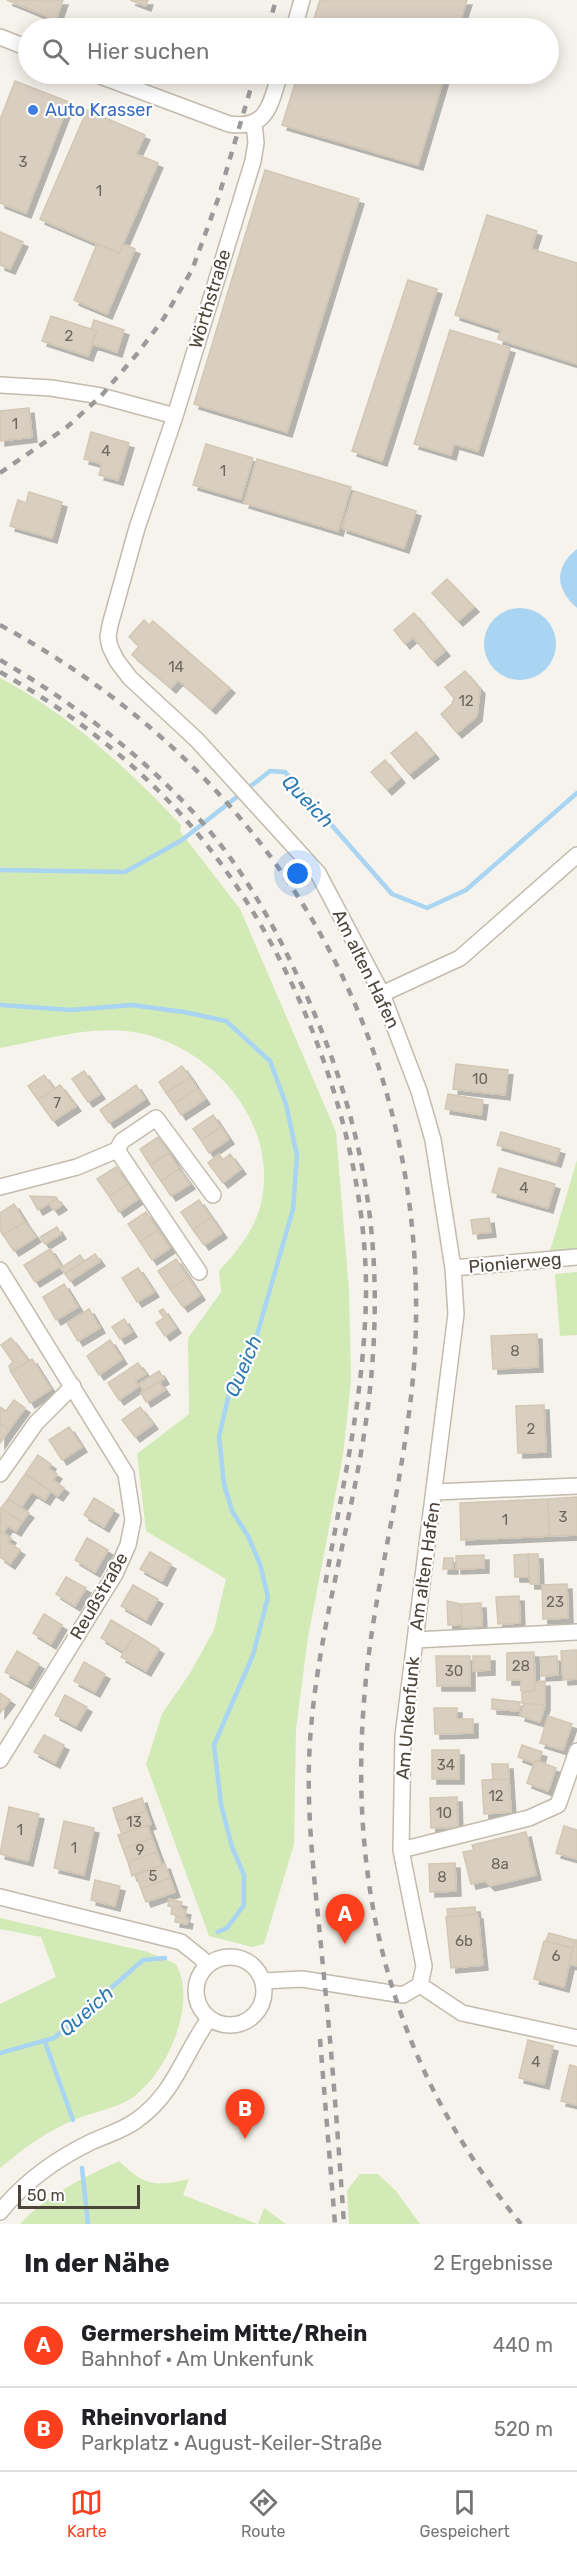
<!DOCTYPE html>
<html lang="de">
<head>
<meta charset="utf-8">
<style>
  :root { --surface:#fff; --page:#f2f2f2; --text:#202124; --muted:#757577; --line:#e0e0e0; --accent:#fc3f1d }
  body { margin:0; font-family:Rubik,sans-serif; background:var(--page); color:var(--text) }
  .scale { position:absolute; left:18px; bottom:15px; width:122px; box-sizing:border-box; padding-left:6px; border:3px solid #4b4439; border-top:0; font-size:16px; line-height:21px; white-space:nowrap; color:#4b4439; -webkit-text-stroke:4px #fff; paint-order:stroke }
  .you { position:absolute; left:298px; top:874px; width:21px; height:21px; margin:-15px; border:4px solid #fff; border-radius:50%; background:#1a73e8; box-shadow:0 0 0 9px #1a73e833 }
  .badge { display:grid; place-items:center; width:39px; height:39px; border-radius:50%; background:var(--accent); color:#fff; font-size:20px; font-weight:700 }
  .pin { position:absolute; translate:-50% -50px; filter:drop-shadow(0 2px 3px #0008) }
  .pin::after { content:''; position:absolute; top:32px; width:21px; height:18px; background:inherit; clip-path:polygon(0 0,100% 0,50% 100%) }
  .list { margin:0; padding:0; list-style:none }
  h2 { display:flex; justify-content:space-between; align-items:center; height:78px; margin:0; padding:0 24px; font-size:26px }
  h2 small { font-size:20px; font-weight:400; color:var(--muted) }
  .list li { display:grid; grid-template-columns:39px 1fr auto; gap:18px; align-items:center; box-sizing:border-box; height:84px; padding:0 24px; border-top:2px solid var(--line) }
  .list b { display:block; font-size:22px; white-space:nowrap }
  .list p { margin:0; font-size:20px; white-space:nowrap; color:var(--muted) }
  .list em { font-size:20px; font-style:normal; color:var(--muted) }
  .icon { flex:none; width:33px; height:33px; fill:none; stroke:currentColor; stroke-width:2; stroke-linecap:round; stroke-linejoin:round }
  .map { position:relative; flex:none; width:577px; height:2224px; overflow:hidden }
  .search { position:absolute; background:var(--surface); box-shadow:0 3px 15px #0003; left:18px; right:18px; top:18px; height:66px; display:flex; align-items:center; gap:15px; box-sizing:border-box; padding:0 21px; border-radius:33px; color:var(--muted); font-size:22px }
  .sheet { height:246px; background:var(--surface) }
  nav { display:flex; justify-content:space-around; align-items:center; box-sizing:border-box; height:84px; border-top:2px solid var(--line); background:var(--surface); font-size:16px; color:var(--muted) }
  nav a { display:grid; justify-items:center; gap:3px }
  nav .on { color:var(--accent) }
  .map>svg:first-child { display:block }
  .green { fill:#d2eab5 }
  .water { fill:#a9d4f2 }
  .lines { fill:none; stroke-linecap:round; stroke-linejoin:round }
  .stream { stroke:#a9d4f2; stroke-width:4.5 }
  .building { fill:#d8cfc1; stroke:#d3c7b4; stroke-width:1.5; filter:url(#shadow) }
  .minor-casing { stroke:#c2bbae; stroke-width:18 }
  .minor { stroke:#fff; stroke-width:15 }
  .rail { stroke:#9a9a9a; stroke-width:4.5; stroke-dasharray:8 8; stroke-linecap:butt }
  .shop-dot { fill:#3f7fe0; stroke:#fff; stroke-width:2 }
  .labels { text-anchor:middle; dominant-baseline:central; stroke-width:4.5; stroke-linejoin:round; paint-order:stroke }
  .number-label { font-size:15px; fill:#6e675b }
  .shop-label { font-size:18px; fill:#366cbe; stroke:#fff; text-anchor:start }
  .street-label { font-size:18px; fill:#4b4439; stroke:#fff }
  .water-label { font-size:20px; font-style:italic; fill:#2e7ab2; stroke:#fff }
</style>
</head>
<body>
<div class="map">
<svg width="577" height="2224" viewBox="0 0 577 2224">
  <defs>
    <filter id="shadow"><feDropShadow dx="5" dy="5" stdDeviation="0" flood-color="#0004"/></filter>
  </defs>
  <rect width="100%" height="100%" fill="#f6f3ec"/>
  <path class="green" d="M0 678C69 714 128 769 181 825L180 831 240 909 336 1132 349 1291 351 1381 343 1455 308 1637 296 1729 294 1844 264 1944 252 1947 209 1936 146 1764 162 1714 190 1673 214 1630 226 1579 146 1531 137 1454 189 1414 188 1338 221 1292 219 1271C237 1251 255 1230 261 1203 279 1124 214 1048 139 1033 93 1024 45 1040 0 1048Z
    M577 1160V1248L550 1251Z
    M577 1272V1335L560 1336 555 1274Z
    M0 1918 148 1952 176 1964C198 2004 167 2073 132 2098 115 2109 95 2111 76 2119 47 2131 24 2148 0 2168V2004L56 1977 41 1937 0 1929Z
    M119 2161C145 2186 154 2187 189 2179L183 2195 257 2224H20C48 2194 83 2178 119 2161Z
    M360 2174H378L396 2191 420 2224H349L347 2190Z
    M264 2208 286 2224H258Z"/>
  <path class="water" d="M577 549V608C555 589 554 567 577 549Z
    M484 644a36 36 0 1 1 72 0a36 36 0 1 1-72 0Z"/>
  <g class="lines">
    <path class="stream" d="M0 870 125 872 182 840 270 771 285 772 392 894 427 908 466 890 577 793
      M0 1005 71 1010 132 1005 184 1012 226 1021 270 1061 286 1104 297 1156 293 1209 257 1335 231 1385 219 1437 224 1484 232 1511 248 1536 260 1564 268 1597 253 1655 214 1745 221 1804 232 1847 244 1875V1905L227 1928 218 1932
      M45 2042 73 2120
      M0 2053 54 2038 143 1960 165 1958
      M82 2168 88 2224"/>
  </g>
  <path class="building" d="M7 0H63L56 20Z
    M130 0H148L146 6Z
    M320 0H467L458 28H311Z
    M298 74H445L418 165 282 125Z
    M15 81 69 102 26 213 0 203V120Z
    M87 110 145 135 136 154 158 163 119 253 40 219Z
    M265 170 359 199 287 432 194 404Z
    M487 215 537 231 531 249 577 263V364L498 339 501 330 455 315Z
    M0 232 23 242 10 269 0 265Z
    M97 244 119 253 123 244 135 249 107 314 74 300Z
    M408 280 437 289 382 461 352 451Z
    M51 316 97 331 88 356 42 341Z
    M94 320 124 330 117 352 92 344 97 331 91 329Z
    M450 330 510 348 478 451 454 444 451 455 414 444Z
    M29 408 32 437 0 441V411Z
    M91 432 129 443 118 480 99 475 102 464 84 459Z
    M206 444 253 458 241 499 193 485Z
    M257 459 351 487 338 531 244 503Z
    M354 491 416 511 404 548 342 528Z
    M29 492 62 502 52 538 10 526 18 500 26 503Z
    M447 579 474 607 458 621 432 593Z
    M414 613 445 651 433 661 413 637 405 644 394 630Z
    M144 620 149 625 153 621 230 688 211 709 178 680 171 688 132 655 139 646 129 637Z
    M465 671 480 689 477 716 457 733 441 714 452 704 454 698 445 687Z
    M416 732 434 754 409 774 391 753Z
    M385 760 400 778 387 790 371 772Z
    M456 1064 508 1070 505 1095 453 1089Z
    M182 1066 190 1077 166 1093 159 1082Z
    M84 1071 100 1094 88 1102 72 1079Z
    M44 1075 54 1089 38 1100 28 1086Z
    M190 1077 197 1088 174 1104 166 1093Z
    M60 1085 76 1106 53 1121 38 1100Z
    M136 1085 145 1099 109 1123 100 1110Z
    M197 1088 205 1099 181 1115 174 1104Z
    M448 1094 483 1100 481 1115 445 1109Z
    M213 1115 221 1127 201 1140 193 1129Z
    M221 1127 229 1139 209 1153 201 1140Z
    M501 1132 560 1149 556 1162 497 1145Z
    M158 1137 169 1153 150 1165 140 1149Z
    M169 1153 179 1169 161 1181 150 1165Z
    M219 1154 223 1160 230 1154 241 1169 223 1183 208 1163Z
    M116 1167 128 1184 109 1196 97 1179Z
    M499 1168 555 1184 548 1208 492 1192Z
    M179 1169 190 1184 171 1196 161 1181Z
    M128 1184 138 1199 119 1212 109 1196Z
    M30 1196 56 1197 57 1199 38 1210Z
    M57 1199 62 1205 54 1210 49 1204Z
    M199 1200 211 1217 193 1230 181 1212Z
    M14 1204 25 1222 3 1235 0 1230V1213Z
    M146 1212 158 1230 140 1242 128 1224Z
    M211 1217 222 1233 204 1245 193 1230Z
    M489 1218 491 1232 473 1234 471 1220Z
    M25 1222 36 1237 14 1251 3 1235Z
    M57 1227 61 1234 45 1244 40 1237Z
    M158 1230 170 1248 152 1260 140 1242Z
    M50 1249 61 1266 35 1282 24 1265Z
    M95 1254 100 1261 70 1281 65 1274Z
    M80 1255 84 1261 65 1274 61 1268Z
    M176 1259 188 1277 170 1289 158 1271Z
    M138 1268 154 1292 137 1302 122 1278Z
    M188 1277 200 1295 183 1307 170 1289Z
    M64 1284 78 1307 56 1320 43 1297Z
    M89 1309 100 1328 78 1341 67 1323Z
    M163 1309 176 1328 165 1336 156 1323 164 1318 159 1311Z
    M124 1319 132 1332 120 1339 112 1327Z
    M537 1334 538 1367 493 1369 491 1336Z
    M11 1338 29 1361 11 1372 9 1366 13 1362 1 1345Z
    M110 1340 122 1359 99 1375 87 1356Z
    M32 1359 51 1389 30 1403 11 1372Z
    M138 1363 146 1374 135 1381 139 1386 119 1400 108 1383Z
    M159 1371 164 1379 144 1391 139 1384Z
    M159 1382 165 1390 146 1402 141 1393Z
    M14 1400 25 1408 9 1430 0 1423V1407L6 1411Z
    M544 1405 546 1452 518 1453 516 1406Z
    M140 1407 153 1424 135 1437 122 1420Z
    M0 1423 9 1430 0 1443Z
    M69 1427 82 1447 62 1460 49 1440Z
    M38 1455 51 1464 49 1469 57 1474 53 1480 64 1488 58 1496 25 1474Z
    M25 1474 51 1491 45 1500 32 1492 21 1507 8 1499Z
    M577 1497V1535L549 1536 548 1499Z
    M94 1498 114 1510 104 1527 84 1515Z
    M8 1499 29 1513 22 1522 1 1508Z
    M548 1499 549 1536 461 1540 460 1503Z
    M1 1508 22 1522 16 1531 8 1526 3 1533 0 1531Z
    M0 1531 11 1538 8 1542 20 1550 10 1564 0 1557Z
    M87 1538 108 1550 95 1572 75 1560Z
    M150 1552 171 1564 162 1581 140 1569Z
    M528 1554H538L539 1584H530Z
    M528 1554 529 1577H515L514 1555Z
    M484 1555V1568L456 1569V1556Z
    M444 1558H453V1569H443Z
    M66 1577 86 1588 75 1606 56 1594Z
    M567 1584 568 1618 543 1619 542 1585Z
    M133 1585 158 1599 146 1620 121 1606Z
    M519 1596 520 1623 498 1624 496 1597Z
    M447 1601 461 1604 462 1625H448Z
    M481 1603 482 1626 462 1627 461 1604Z
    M44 1614 62 1625 51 1644 33 1633Z
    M111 1620 135 1634 124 1652 101 1638Z
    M135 1634 159 1649 146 1671 121 1657Z
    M577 1650V1679L563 1680 561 1651Z
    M17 1651 39 1664 27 1684 5 1672Z
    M534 1652 535 1691H521V1680H507V1653Z
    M436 1656H470V1686H437Z
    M473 1656H490V1670L473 1671Z
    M557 1656 558 1675 541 1676V1657Z
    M84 1662 105 1674 95 1692 74 1681Z
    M545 1681V1705L522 1703V1693L535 1691V1682Z
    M0 1693 10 1700 0 1713Z
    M65 1695 87 1707 76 1726 55 1715Z
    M492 1699 520 1702 519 1711 492 1709Z
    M524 1703 545 1705 540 1722 520 1716Z
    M434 1708H457V1719H473V1733L435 1734Z
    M548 1716 572 1724 563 1750 540 1743Z
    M44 1735 64 1745 55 1763 34 1752Z
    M522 1745 542 1752 539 1761 535 1760 534 1763 518 1757Z
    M432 1750H459V1779H432Z
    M535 1760 556 1768 548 1791 527 1783Z
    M492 1764H508L509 1779 493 1780Z
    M509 1779 511 1812 484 1814 482 1780Z
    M457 1797 458 1827 431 1828 430 1798Z
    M142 1798 146 1811 117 1821 113 1808Z
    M9 1807 39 1814 28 1861 0 1854Z
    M146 1811 151 1824 122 1834 117 1821Z
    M64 1821 94 1828 84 1875 54 1868Z
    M147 1825 152 1838 123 1849 118 1835Z
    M564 1826 577 1830V1859L556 1853Z
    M526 1832 536 1875 490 1886 485 1881 471 1884 463 1852 474 1850 472 1845Z
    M152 1838 157 1852 128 1862 123 1849Z
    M157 1852 162 1865 132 1876 128 1862Z
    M455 1863 456 1891 430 1892 429 1864Z
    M165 1864 170 1878 141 1889 136 1874Z
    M170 1878 175 1892 146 1902 141 1889Z
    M95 1880 120 1886 115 1906 91 1900Z
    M169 1899 182 1902 180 1909 168 1906Z
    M172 1907 186 1910 184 1918 171 1914Z
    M475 1907 476 1914 448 1917 447 1909Z
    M478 1914 483 1965 451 1968 446 1917Z
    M176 1916 188 1919 187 1924 175 1922Z
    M549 1933 575 1940 573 1948 546 1941Z
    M575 1940H577V1966L569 1964Z
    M544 1941 573 1948 564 1987 534 1979Z
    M528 2040 553 2046 544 2084 519 2078Z
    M570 2065 577 2067V2105L561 2101Z"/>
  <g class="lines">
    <g class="minor-casing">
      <path id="minor" d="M294 28 302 0
        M0 37 28 48
        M95 74 229 124C268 130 270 104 280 74
        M254 123 256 143 253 161 175 416 137 528 110 625 108 637 110 647 117 661 130 678 197 740 318 873 382 994 419 1091 433 1140 453 1268 456 1314 403 1736 401 1850 424 1966 420 1985 403 1995 302 1979 263 1981
        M0 385 51 388 101 396 175 416
        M382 994 460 958 577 855
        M117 1150 199 1272
        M0 1187 77 1167 117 1150 122 1141 156 1118 213 1195
        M453 1268 577 1257
        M0 1270 126 1474 133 1520 128 1545 115 1574 0 1760
        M0 1474 36 1423 73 1386
        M435 1492 577 1486
        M415 1640 577 1632
        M401 1850 529 1818 558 1805 577 1751
        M0 1897 181 1942 201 1958 207 1965
        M196 1991a34 34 0 1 1 68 0a34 34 0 1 1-68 0Z
        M420 1985 462 2013 577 2038
        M0 2212C25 2181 56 2159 91 2142 106 2135 124 2130 137 2120 175 2093 183 2055 209 2019"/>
    </g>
    <use href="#minor" class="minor"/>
    <path class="rail" d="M268 28 276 0
      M0 473 67 427 101 396 137 354 164 318 192 270 218 199 255 74
      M0 625C274 773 431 1039 415 1352 409 1448 385 1543 371 1638 340 1855 380 2053 521 2224
      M0 660C81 707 158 767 217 840 249 881 274 926 296 973 362 1110 386 1238 370 1389 357 1514 313 1635 309 1762 307 1830 317 1899 323 1967 332 2053 338 2138 344 2224
      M0 672C69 711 134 761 186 820 294 943 368 1134 366 1297 364 1399 341 1492 324 1591
      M320 2039 335 2224"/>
  </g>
  <circle class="shop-dot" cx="33" cy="110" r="6"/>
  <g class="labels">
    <g class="number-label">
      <text x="23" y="162">3</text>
      <text x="99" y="191">1</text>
      <text x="69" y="336">2</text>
      <text x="15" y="424">1</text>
      <text x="106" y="451">4</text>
      <text x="223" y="471">1</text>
      <text x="176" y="667">14</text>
      <text x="466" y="701">12</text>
      <text x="480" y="1079">10</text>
      <text x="57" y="1103">7</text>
      <text x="524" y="1188">4</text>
      <text x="515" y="1351">8</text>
      <text x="531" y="1429">2</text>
      <text x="563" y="1517">3</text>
      <text x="505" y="1520">1</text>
      <text x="555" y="1602">23</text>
      <text x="521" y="1666">28</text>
      <text x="454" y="1671">30</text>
      <text x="446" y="1765">34</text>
      <text x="496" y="1796">12</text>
      <text x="444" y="1813">10</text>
      <text x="134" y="1822">13</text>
      <text x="20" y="1830">1</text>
      <text x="74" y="1848">1</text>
      <text x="140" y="1850">9</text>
      <text x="500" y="1864">8a</text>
      <text x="153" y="1876">5</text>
      <text x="442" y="1877">8</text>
      <text x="464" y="1941">6b</text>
      <text x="556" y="1956">6</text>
      <text x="536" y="2062">4</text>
    </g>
    <g class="shop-label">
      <text x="45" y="110">Auto Krasser</text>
    </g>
    <g class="street-label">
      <text transform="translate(210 299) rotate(-73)">Wörthstraße</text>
      <text transform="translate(366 969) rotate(64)">Am alten Hafen</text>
      <text transform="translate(515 1263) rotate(-5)">Pionierweg</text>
      <text transform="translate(425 1566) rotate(-82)">Am alten Hafen</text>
      <text transform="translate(99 1596) rotate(-60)">Reußstraße</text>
      <text transform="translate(408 1718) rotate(-85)">Am Unkenfunk</text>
    </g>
    <g class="water-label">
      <text transform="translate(308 801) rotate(46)">Queich</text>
      <text transform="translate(243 1366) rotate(-67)">Queich</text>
      <text transform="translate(86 2011) rotate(-41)">Queich</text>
    </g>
  </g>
</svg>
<div class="scale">50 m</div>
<div class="you"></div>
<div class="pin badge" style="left:345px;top:1944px">A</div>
<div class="pin badge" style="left:245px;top:2139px">B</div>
<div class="search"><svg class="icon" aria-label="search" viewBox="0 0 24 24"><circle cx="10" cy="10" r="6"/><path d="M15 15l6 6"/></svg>Hier suchen</div>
</div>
<section class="sheet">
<h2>In der Nähe<small>2 Ergebnisse</small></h2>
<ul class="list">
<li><span class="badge">A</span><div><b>Germersheim Mitte/Rhein</b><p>Bahnhof · Am Unkenfunk</p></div><em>440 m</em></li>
<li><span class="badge">B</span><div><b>Rheinvorland</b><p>Parkplatz · August-Keiler-Straße</p></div><em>520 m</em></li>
</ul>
</section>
<nav>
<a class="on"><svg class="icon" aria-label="map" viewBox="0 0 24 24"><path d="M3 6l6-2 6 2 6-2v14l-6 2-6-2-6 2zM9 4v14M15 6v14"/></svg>Karte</a>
<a><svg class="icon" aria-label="directions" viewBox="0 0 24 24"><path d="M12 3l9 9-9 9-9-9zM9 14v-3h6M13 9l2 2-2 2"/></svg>Route</a>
<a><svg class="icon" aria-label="saved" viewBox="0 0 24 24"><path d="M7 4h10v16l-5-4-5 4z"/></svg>Gespeichert</a>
</nav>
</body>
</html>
